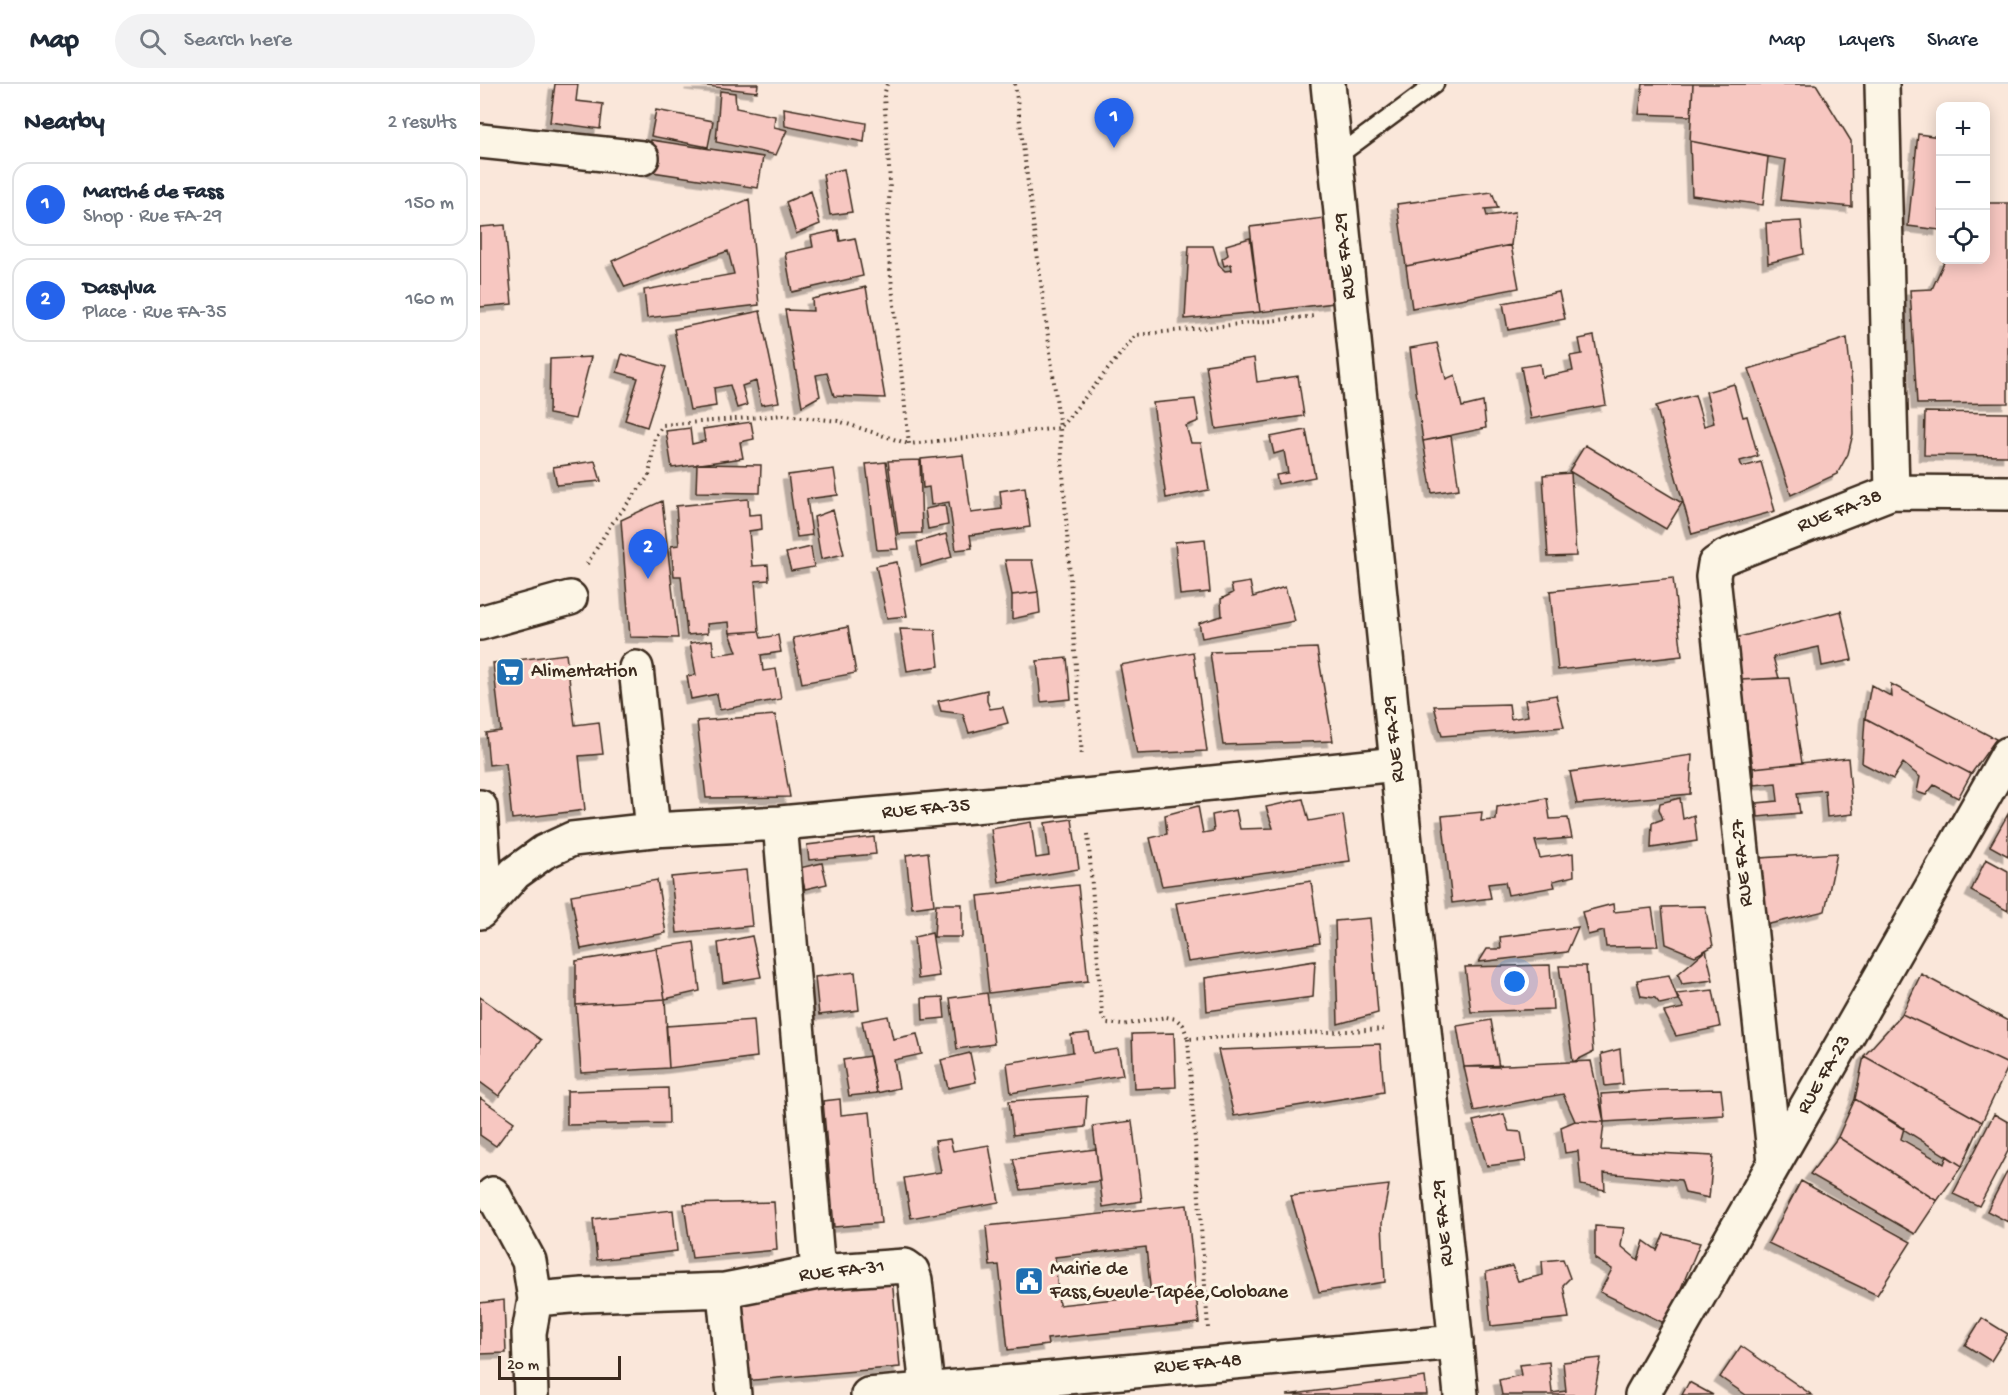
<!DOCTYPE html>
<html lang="en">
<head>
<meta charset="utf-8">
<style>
  :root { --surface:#fff; --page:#f2f2f3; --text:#1f2937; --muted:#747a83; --line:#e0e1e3; --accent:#2563eb }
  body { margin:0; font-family:"Gochi Hand",sans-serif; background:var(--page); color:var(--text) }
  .controls { position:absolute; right:18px; top:18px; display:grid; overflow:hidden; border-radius:12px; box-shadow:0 3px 15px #0003 }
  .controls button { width:54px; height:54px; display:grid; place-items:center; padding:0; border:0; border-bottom:2px solid var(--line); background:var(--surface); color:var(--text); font:30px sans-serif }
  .scale { position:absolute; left:18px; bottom:15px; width:123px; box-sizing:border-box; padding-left:6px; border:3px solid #3b2a1e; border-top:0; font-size:16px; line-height:21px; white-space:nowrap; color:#3b2a1e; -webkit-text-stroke:4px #fcf5e5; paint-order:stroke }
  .you { position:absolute; left:1035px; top:898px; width:21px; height:21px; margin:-15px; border:4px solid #fff; border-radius:50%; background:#1a73e8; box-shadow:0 0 0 9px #1a73e833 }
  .badge { display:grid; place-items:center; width:39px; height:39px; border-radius:50%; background:var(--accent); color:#fff; font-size:20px; font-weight:700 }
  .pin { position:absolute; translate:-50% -50px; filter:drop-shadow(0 2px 3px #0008) }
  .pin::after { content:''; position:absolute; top:32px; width:21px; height:18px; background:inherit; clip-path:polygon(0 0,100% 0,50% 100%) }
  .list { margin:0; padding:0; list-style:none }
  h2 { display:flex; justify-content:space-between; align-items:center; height:78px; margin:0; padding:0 24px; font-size:26px }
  h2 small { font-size:20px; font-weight:400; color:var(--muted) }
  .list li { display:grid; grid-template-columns:39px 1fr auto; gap:18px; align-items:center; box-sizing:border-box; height:84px; margin:0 12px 12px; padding:0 12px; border:2px solid var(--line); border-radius:18px }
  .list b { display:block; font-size:22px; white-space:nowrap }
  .list p { margin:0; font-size:20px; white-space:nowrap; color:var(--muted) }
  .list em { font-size:20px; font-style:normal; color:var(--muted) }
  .icon { flex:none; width:33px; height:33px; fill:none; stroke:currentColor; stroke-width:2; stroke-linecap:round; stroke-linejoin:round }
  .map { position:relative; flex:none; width:1528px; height:1311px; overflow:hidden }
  header { display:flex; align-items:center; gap:36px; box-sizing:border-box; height:84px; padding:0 30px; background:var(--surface); border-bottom:2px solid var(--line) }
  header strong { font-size:28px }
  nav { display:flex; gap:33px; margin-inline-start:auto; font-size:21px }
  .search { width:420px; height:54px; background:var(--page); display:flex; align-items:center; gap:15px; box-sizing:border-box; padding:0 21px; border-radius:33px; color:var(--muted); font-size:22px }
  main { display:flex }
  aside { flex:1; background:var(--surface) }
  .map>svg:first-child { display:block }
  .building { fill:#f7c7c1; stroke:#3b2a1e; stroke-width:1.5; fill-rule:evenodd; filter:url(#shadow) }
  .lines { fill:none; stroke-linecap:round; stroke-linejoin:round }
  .lane-casing { stroke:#3b2a1e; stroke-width:21 }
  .street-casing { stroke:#3b2a1e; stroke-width:38 }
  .path { stroke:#3b2a1e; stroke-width:4; stroke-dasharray:1.5 4.5; stroke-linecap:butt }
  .lane { stroke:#fcf5e5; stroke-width:16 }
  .street { stroke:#fcf5e5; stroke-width:33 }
  .labels { text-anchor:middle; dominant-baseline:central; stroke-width:6; stroke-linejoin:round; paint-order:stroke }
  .street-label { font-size:20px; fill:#3b2a1e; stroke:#fcf5e5 }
  .poi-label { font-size:20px; fill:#3b2a1e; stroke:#fcf5e5; text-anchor:start }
</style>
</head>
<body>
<header>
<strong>Map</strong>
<div class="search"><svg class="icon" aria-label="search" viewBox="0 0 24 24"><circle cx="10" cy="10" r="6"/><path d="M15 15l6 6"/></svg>Search here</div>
<nav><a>Map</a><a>Layers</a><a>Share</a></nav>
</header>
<main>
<aside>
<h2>Nearby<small>2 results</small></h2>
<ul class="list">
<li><span class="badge">1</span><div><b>Marché de Fass</b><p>Shop · Rue FA-29</p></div><em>150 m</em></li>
<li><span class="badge">2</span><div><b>Dasylva</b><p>Place · Rue FA-35</p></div><em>160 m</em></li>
</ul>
</aside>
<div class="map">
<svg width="1528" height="1311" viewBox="0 0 1528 1311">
  <defs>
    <filter id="shadow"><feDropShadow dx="-5.5" dy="5.5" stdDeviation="0" flood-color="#0004"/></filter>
  </defs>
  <rect width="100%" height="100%" fill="#fae7da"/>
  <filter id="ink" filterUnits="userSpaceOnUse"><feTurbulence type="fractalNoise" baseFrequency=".0167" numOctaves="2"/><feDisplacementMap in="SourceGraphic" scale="12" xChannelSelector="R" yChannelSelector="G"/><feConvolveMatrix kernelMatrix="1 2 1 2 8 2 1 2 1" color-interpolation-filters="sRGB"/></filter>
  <g filter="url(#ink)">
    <path class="building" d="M75 0H98L96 17 123 20 120 45 70 38Z
      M210 0H278L277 8Z
      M1163 0H1213L1211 32 1159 30Z
      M1213 0H1336L1371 57 1372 123 1301 116 1306 76 1210 57Z
      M240 7 255 9 256 24 295 32 294 43 307 46 296 71 236 58Z
      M304 24 386 39 384 58 305 42Z
      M176 26 233 37 228 63 171 52Z
      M1438 50 1460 53V146L1428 142Z
      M171 56 283 73 278 104 166 87Z
      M1210 57 1288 73 1283 121 1212 111Z
      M364 85 372 128 350 131 343 90Z
      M331 107 340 140 316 150 306 118Z
      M1012 108 1018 124 1005 125 1007 132 1035 128 1031 161 926 182 917 120Z
      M269 115 279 221 167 234 164 206 254 190 248 167 145 203 132 177Z
      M1506 119H1528V319L1437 320 1430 206 1452 205 1465 176H1506Z
      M844 134 854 219 780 228 770 143Z
      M1321 137 1324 170 1288 179 1286 139Z
      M25 141 32 220 0 223V143Z
      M358 146 360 157 375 154 383 192 312 208 305 169 333 163 331 152Z
      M770 154 780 228 705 235 709 162H733L739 181 745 187 752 186 751 180 744 182 742 175 748 171 746 161Z
      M1031 161 1039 204 932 224 926 182Z
      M386 203 405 314 354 312 347 289 336 291 340 312 322 322 305 226 333 227 332 215Z
      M1079 208 1085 235 1028 246 1023 219Z
      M280 227 299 318 281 321 276 297 262 302 267 321 257 324 250 301 234 304 236 322 210 326 194 245Z
      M1114 252 1126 321 1051 335 1041 283 1060 280 1062 293 1093 287 1090 272 1102 270 1099 255Z
      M1367 254 1372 301 1373 350 1368 370 1357 390 1311 411 1269 285Z
      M957 259 966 295 975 291 982 323 1003 318 1006 344 943 357 930 264Z
      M142 270 186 283 167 343 145 336 158 294 137 288Z
      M111 273 95 335 69 330 70 275Z
      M774 274 777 298 818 292 824 332 736 345 726 281Z
      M1254 300 1263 333 1267 332 1278 372 1260 377 1262 383 1281 378 1295 427 1212 450 1176 322 1215 311 1224 342 1234 339 1226 308Z
      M715 315 719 337 706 342 711 359H721L729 406 686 414 673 319Z
      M1445 328 1528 329V372L1444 371Z
      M271 338 274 355 260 358 263 374 192 384 186 347 210 344 212 360 225 357 223 345Z
      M826 346 835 393 798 400 796 391 808 389 804 367 794 370 790 353Z
      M971 352 979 405 952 409 943 357Z
      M1105 361 1202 419 1186 445 1089 387Z
      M483 371 491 429 522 425 520 407 545 403 550 443 490 451 492 464 476 466 469 418 451 421 449 403 443 404 441 375Z
      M440 376 442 449 418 450 408 377Z
      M115 377 121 397 77 401 73 383Z
      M406 378 418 465 397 466 386 380Z
      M217 380 281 381 280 409 216 408Z
      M354 385 358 411 327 415 332 451 317 453 308 391Z
      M1091 389 1096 472 1068 473 1063 391Z
      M268 415 269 431 281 430 282 445 269 447 272 482 288 481 289 496 275 497 279 547 250 549 249 538 227 540 228 549 207 551 201 492H194L191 462 199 461 196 422Z
      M182 417 198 554 150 553 141 436Z
      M465 421 468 441 448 445 445 425Z
      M353 426 364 470 341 475 334 433Z
      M466 450 472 473 441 482 437 458Z
      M725 455 730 508 700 511 695 458Z
      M331 463 334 483 311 487 306 469Z
      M525 476H552L558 508 532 511Z
      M417 478 427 532 407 534 396 482Z
      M1193 494 1202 572 1078 586 1070 507Z
      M770 498 773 513 805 503 815 537 722 554 719 539 742 532 741 515 753 509 751 501Z
      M558 508 560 529 532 535V511Z
      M1361 527 1372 576 1342 582 1339 563 1293 573 1299 594 1260 596 1251 555Z
      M368 543 376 589 322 599 313 554Z
      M420 545 455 546 459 582 427 587Z
      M279 547 281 554 298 551 301 568 281 571 283 587 296 585 301 615 240 626 237 610 211 615 207 592 216 591 210 559 232 556 234 571 257 568 250 549Z
      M837 564 853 657 743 661 730 568Z
      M713 568 727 667 657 670 640 581Z
      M86 570 95 641 119 638 123 670 99 672 105 726 32 735 26 679 9 681 6 649 21 647 13 579Z
      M587 574 591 615 561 618 557 577Z
      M1309 594 1322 679 1273 684 1260 596Z
      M1411 600 1516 655 1491 690 1385 634 1391 601 1412 613Z
      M507 606V617L510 625 523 623 528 639 489 649 483 630 461 627 458 617Z
      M1076 611 1084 643 962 652 954 622 1029 620 1031 635 1048 632 1045 616Z
      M295 631 310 713 226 714 217 637Z
      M1385 634 1491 690 1478 714 1454 701 1446 711 1437 708 1440 693 1423 679 1413 695 1382 679Z
      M1212 671 1210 710 1097 720 1090 688Z
      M1368 674 1373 730 1347 733 1345 706 1317 709 1320 729 1278 733 1277 719 1298 717 1296 699 1274 701 1273 684Z
      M1067 714 1070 735 1088 734 1092 754 1055 757 1060 774 1093 769 1094 792 1073 797 1075 803 1028 811 1025 798 1008 800 1011 814 972 819 962 732 1002 728 1001 737 1016 736 1017 723Z
      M1200 714 1203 735 1214 731 1217 757 1171 764 1172 739 1183 735 1179 725 1180 719Z
      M823 715 829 737 863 731 870 777 682 802 670 754 687 750 685 731 718 722 723 749 734 747 732 731 756 726 760 745 793 744 786 723Z
      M1528 730V772L1510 762Z
      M592 735 599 785 519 798 511 745 551 738 556 774 569 772 565 739Z
      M394 753 396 770 329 776 327 761Z
      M448 768 454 821 432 824 426 771Z
      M1357 769 1345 827 1281 842 1280 774Z
      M1506 775 1528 787V827L1491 807Z
      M342 779 347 800 325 805 319 784Z
      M266 786 272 842 197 849 191 793Z
      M177 796 186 849 101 865 91 811Z
      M831 797 840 859 708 878 696 819Z
      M598 801 608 897 509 909 498 812Z
      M456 820H482V853H454Z
      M1133 820 1134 828 1172 824 1178 862 1126 863 1124 847 1108 851 1102 828Z
      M1225 822 1233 862 1215 872 1186 860 1182 823Z
      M890 834 898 929 858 940 855 837Z
      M1098 843 1087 868 999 878 1007 865H1021L1020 853Z
      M452 849 459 892 438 895 434 853Z
      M272 852 281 893 243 899 238 859Z
      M214 858 220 907 185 915 176 864Z
      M176 864 185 915 96 921V877Z
      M1226 866 1233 896 1202 900 1198 890Z
      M835 877 833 913 727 927 725 894Z
      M1070 881 1073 925 991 928 985 883Z
      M1079 882H1106L1113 968 1093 978Z
      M375 888 379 926 339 931 335 893Z
      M1441 890 1528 937V980L1422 930Z
      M1189 891 1198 916 1180 920 1175 914 1161 912 1157 896Z
      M1233 906 1240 943 1196 952 1184 928 1204 924 1196 910Z
      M507 909 514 960 477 965 470 914Z
      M0 913 61 956 19 1012 0 998Z
      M463 913 465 934 443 936 442 914Z
      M185 915 189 984 101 989 96 921Z
      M1422 930 1528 980V983L1502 1038 1384 972Z
      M408 932 413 955 437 950 442 970 414 976 419 1004 397 1009 382 937Z
      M274 936 277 973 189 984 186 942Z
      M1011 936 1019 983H984L977 942Z
      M609 949 613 969 638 965 643 991 531 1009 527 979 593 968 591 951Z
      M694 949 696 1003 654 1005 652 950Z
      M900 960 904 1008 754 1032 738 966Z
      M1140 965 1143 1000 1125 1002 1121 970Z
      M490 969 496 998 468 1004 461 976Z
      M390 972 397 1009 369 1012 363 976Z
      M1384 972 1502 1038 1482 1082 1375 1015Z
      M1111 977 1124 1038 1095 1037 1083 1010 994 1027 984 983Z
      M188 1004 189 1039 87 1041V1007Z
      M1241 1005 1244 1031 1124 1038 1121 1010 1182 1006Z
      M607 1012 605 1043 533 1051 529 1017Z
      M0 1014 34 1038 16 1062 0 1051Z
      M360 1015 361 1031 390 1028 401 1139 354 1143 343 1017Z
      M1375 1015 1424 1044 1421 1055 1464 1080 1467 1072 1482 1082 1457 1117 1358 1053Z
      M1024 1030 1029 1047 1041 1048 1046 1077 1007 1082 993 1037Z
      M1514 1030 1528 1038V1067L1499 1122 1473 1110Z
      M652 1037 662 1117 623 1123 613 1042Z
      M1095 1037 1124 1038 1121 1066 1233 1072 1229 1114 1205 1109 1201 1096 1124 1089 1125 1106 1101 1101 1098 1067 1085 1069 1081 1043Z
      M1358 1053 1457 1117 1435 1150 1330 1090Z
      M470 1055 473 1067 509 1061 519 1118 431 1134 424 1094 461 1088 455 1057Z
      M616 1065 620 1097 541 1106 533 1075Z
      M1528 1086V1138L1507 1127Z
      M1321 1097 1431 1158 1397 1211 1288 1159Z
      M909 1101 902 1139 905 1198 839 1208 811 1112Z
      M294 1118 297 1166 212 1174 204 1120Z
      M707 1121 719 1239 567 1255 568 1261 528 1266 519 1181 510 1182 506 1142ZM666 1163 671 1211 579 1221 575 1173Z
      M193 1126 197 1167 117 1176 113 1135Z
      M1115 1142 1144 1144 1141 1162 1158 1176 1164 1157 1177 1166 1184 1150 1220 1159 1186 1240 1120 1208 1132 1185 1115 1175Z
      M1083 1175 1090 1194 1083 1201 1089 1234 1011 1242 1006 1188 1032 1182 1038 1197 1063 1191 1062 1177Z
      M412 1194 420 1283 263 1297 255 1208Z
      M24 1216 26 1269 0 1270V1219Z
      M1502 1234 1528 1250 1511 1277 1485 1261Z
      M1261 1262 1332 1311H1266L1240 1293Z
      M1121 1274 1114 1311H1022L1019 1296 1041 1291 1039 1281 1069 1278 1072 1309 1086 1307 1083 1278Z
      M945 1293 947 1311H807L829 1308Z
      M1209 1298 1233 1311H1202Z"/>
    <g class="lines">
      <g class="lane-casing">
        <path id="lane" d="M855 74 955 0"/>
      </g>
      <g class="street-casing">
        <path id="street" d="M848 0 981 1311
          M1402 0 1412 408
          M0 57 162 74
          M0 539 90 514
          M156 584 173 746
          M0 723 6 819
          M300 739 338 1188
          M0 828 35 789 64 768 92 755 173 746 300 739 605 712 917 680
          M1295 1078 1233 493 1235 480 1245 473 1412 408 1528 409
          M13 1110 49 1177 55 1215 103 1211 245 1206 338 1188 425 1182 432 1187 435 1196 447 1304
          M245 1206 244 1208 254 1311
          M51 1311 49 1249 55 1215
          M388 1311 976 1258
          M1162 1311 1528 670"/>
      </g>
      <path class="path" d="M407 0 404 12 410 98 407 156 429 360 580 344 656 251 836 232
        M535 0 580 344 602 673
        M107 480 130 442 169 392 175 353 183 341 304 331 358 337 429 360
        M608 750 622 930 626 939 642 941 686 933 696 935 703 941 708 955 907 945
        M708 955 728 1244"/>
      <use href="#lane" class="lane"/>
      <use href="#street" class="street"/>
    </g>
  </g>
  <defs>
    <g id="supermarket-square" transform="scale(1.5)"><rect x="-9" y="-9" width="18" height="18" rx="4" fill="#1f6fb2" stroke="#fcf5e5"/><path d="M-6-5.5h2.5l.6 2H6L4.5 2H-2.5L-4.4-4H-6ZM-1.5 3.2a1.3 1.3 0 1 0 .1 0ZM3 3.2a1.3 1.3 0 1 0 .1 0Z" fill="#fff"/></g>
    <g id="civic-square" transform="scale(1.5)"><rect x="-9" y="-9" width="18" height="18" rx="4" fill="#1f6fb2" stroke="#fcf5e5"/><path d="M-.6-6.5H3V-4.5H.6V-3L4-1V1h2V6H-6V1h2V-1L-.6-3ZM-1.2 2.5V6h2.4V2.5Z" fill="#fff"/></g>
  </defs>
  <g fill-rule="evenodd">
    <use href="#supermarket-square" x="30" y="588"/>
    <use href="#civic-square" x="549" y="1197"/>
  </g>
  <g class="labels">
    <g class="street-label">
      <text transform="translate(866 172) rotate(-96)">RUE FA-29</text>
      <text transform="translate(1360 428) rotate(-21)">RUE FA-38</text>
      <text transform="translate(915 655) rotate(-96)">RUE FA-29</text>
      <text transform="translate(446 726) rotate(-5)">RUE FA-35</text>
      <text transform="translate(1263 779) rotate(-96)">RUE FA-27</text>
      <text transform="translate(1345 991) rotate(-60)">RUE FA-23</text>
      <text transform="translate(964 1139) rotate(-96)">RUE FA-29</text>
      <text transform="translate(362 1188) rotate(-6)">RUE FA-31</text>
      <text transform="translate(718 1281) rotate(-5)">RUE FA-48</text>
    </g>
    <g class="poi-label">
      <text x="51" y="588">Alimentation</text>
      <text x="570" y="1186">Mairie de<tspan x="570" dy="23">Fass,Gueule-Tapée,Colobane</tspan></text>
    </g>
  </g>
</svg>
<div class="controls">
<button>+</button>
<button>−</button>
<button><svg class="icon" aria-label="locate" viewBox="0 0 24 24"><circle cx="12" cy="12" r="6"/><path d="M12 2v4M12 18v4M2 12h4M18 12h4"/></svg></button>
</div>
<div class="scale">20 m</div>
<div class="you"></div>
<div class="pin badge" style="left:634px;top:64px">1</div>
<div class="pin badge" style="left:168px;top:495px">2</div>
</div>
</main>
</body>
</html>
